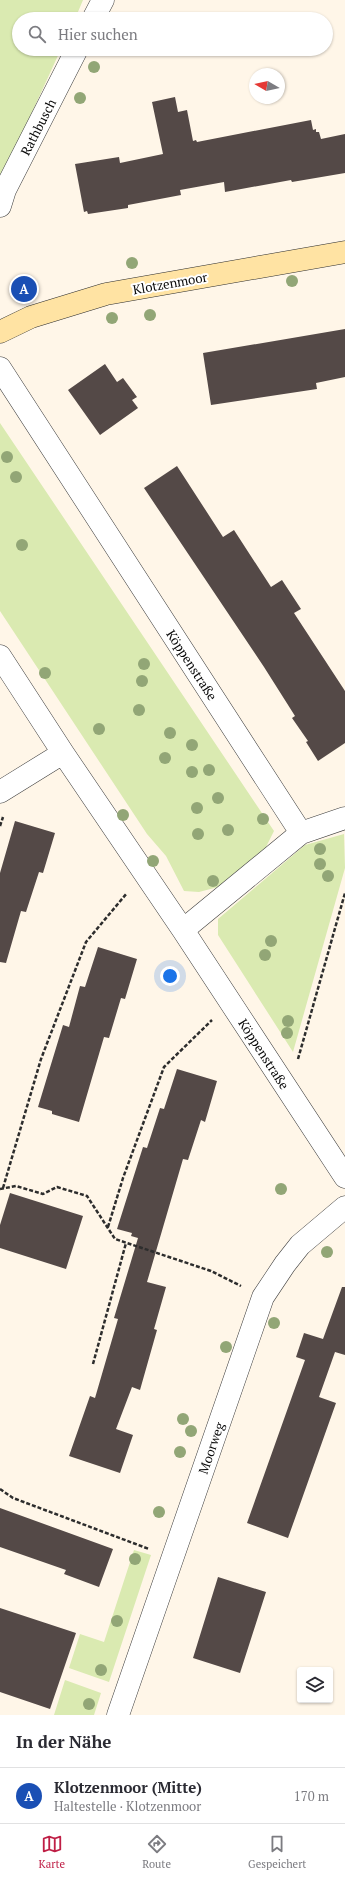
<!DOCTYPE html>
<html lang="de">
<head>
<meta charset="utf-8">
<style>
  :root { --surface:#fff; --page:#f2f2f3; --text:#2b2b33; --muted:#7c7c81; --line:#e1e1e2; --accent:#bf1e45 }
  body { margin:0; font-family:"PT Serif",serif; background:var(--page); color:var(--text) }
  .controls { position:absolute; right:12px; bottom:12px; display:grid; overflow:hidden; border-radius:4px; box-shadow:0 1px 3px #0004 }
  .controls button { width:36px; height:36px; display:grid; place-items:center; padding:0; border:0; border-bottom:1px solid var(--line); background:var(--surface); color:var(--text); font:20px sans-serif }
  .compass { position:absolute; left:249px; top:68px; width:36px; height:36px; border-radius:50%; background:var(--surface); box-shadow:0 1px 3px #0004; rotate:279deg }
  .you { position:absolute; left:170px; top:976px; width:14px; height:14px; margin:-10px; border:3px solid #fff; border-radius:50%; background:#1a73e8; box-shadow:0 0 0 6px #1a73e833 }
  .badge { display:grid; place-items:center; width:26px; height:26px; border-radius:50%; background:var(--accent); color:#fff; font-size:13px; font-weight:700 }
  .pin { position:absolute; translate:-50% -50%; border:2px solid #fff; box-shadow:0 1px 4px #0006 }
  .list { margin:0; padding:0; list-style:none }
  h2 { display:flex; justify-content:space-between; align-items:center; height:52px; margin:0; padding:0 16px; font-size:17px }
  h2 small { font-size:13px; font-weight:400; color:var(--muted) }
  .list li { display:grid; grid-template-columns:26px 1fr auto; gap:12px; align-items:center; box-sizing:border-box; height:56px; padding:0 16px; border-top:1px solid var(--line) }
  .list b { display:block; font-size:15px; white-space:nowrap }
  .list p { margin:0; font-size:13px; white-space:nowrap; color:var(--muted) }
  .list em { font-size:13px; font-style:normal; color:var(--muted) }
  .icon { flex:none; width:22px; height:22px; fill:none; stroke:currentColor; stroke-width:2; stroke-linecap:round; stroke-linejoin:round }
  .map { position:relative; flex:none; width:345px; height:1715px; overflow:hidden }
  .search { position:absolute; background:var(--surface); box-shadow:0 1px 3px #0004; left:12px; right:12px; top:12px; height:44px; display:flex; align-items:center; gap:10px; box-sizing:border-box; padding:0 14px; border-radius:22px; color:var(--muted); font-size:15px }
  .sheet { height:108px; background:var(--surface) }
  nav { display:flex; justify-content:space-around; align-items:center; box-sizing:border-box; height:56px; border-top:1px solid var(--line); background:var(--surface); font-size:11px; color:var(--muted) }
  nav a { display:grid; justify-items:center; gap:2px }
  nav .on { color:var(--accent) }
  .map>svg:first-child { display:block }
  .green { fill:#daeab1 }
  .building { fill:#544947 }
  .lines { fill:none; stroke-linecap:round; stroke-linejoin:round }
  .street-casing { stroke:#3e3e3e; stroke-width:23 }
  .secondary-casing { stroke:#2d2d2d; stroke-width:23 }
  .path { stroke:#2d2d2d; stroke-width:2.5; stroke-dasharray:4 2; stroke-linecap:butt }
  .street { stroke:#fff; stroke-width:22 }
  .secondary { stroke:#ffe3a3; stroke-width:22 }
  .tree { fill:#92a676 }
  .labels { text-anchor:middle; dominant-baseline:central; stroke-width:4; stroke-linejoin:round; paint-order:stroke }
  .street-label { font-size:13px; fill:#0b0b0b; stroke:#fff }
</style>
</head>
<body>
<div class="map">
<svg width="345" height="1715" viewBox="0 0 345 1715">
  <rect width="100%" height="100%" fill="#fff6e8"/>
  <path class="green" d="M0 0H83L75 19H19V49H61L0 182Z
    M0 423 274 831 266 847 218 887 199 892 184 891 166 856 147 834 0 611Z
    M344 834 345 868 293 1052 218 935V919L305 845Z
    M134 1550 151 1555 109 1682 69 1668 80 1634 104 1642Z
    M65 1680 101 1693 94 1715H54Z"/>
  <path class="building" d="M175 97 178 112 187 110 193 141 196 140 197 142 311 120 313 130 316 129V132H319L321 139 345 134V173L292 182 291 180 225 192 224 182 180 190 181 195 128 205V208L88 214 87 211 84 212 75 164 119 157 120 163 163 154 152 102Z
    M345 329V377L316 383 317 389 211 405 203 353Z
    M105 364 117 382 123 378 137 397 132 400 138 408 100 435 68 390Z
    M177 466 223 537 234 530 271 587 282 580 301 609 294 613 345 691V743L318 761 306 742 308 741 292 718 295 716 264 667 144 488Z
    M15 821 55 833 43 873 39 872 26 912 21 911 6 963 0 962V873Z
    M98 947 137 959 125 999 121 998 109 1038 104 1037 79 1122 52 1114V1111L38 1107 63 1025 69 1027 80 986 85 987Z
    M177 1069 217 1081 205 1122 201 1120 188 1160 183 1159 147 1282 166 1287 154 1329 157 1330 140 1390 132 1387 116 1429 133 1435 120 1473 69 1456 90 1396 95 1398 118 1319 114 1318 138 1238 131 1236 132 1233 117 1229 143 1147 147 1148 160 1108 164 1109Z
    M10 1193 83 1216 66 1269 0 1248V1225Z
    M342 1287H345V1355L335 1352 319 1397 336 1403 288 1538 247 1523 305 1360 296 1357 304 1333 323 1339Z
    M0 1508 113 1549 99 1587 64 1574 66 1570 0 1547Z
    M218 1577 266 1592 240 1673 193 1658Z
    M0 1608 76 1633 50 1709 0 1692Z"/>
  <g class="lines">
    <g class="street-casing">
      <path id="street" d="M93 19 103 0
        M0 206 5 190 77 49
        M0 368 301 833
        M0 656 63 753 183 930 345 1177
        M0 792 63 753
        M183 930 301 833 345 818
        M118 1715 263 1297 285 1264 300 1245 345 1207"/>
    </g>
    <g class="secondary-casing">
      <path id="secondary" d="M0 332 31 317 106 294 345 252"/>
    </g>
    <path class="path" d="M0 826 3 817
      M298 1059 345 893
      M3 1188 41 1059 86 942 127 893
      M0 1189 16 1186 43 1194 57 1187 87 1196 115 1239 211 1271 241 1286
      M108 1227 123 1178 164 1067 212 1020
      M93 1364 126 1243
      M0 1489 13 1498 149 1549"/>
    <use href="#street" class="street"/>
    <use href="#secondary" class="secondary"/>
  </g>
  <g class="tree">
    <circle cx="94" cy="67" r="6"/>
    <circle cx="80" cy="98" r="6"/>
    <circle cx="132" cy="263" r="6"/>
    <circle cx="292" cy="281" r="6"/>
    <circle cx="150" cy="315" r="6"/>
    <circle cx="112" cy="318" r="6"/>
    <circle cx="7" cy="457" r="6"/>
    <circle cx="16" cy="477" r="6"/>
    <circle cx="22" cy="545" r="6"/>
    <circle cx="144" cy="664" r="6"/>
    <circle cx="45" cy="673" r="6"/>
    <circle cx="142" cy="681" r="6"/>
    <circle cx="139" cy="710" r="6"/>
    <circle cx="99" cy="729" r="6"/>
    <circle cx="170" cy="733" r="6"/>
    <circle cx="192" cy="745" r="6"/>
    <circle cx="165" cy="758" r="6"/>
    <circle cx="209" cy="770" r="6"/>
    <circle cx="192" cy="772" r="6"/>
    <circle cx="218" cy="798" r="6"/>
    <circle cx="197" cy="808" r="6"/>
    <circle cx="123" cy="815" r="6"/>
    <circle cx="263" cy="819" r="6"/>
    <circle cx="228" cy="830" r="6"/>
    <circle cx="198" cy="834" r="6"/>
    <circle cx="320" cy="849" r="6"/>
    <circle cx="153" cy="861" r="6"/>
    <circle cx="320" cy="864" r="6"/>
    <circle cx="328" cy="876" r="6"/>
    <circle cx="213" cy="881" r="6"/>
    <circle cx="271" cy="941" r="6"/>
    <circle cx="265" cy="955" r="6"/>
    <circle cx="288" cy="1021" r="6"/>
    <circle cx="287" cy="1033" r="6"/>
    <circle cx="281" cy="1189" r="6"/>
    <circle cx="327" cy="1252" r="6"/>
    <circle cx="274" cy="1323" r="6"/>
    <circle cx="226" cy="1347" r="6"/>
    <circle cx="183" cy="1419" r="6"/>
    <circle cx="191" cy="1431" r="6"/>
    <circle cx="180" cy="1452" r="6"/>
    <circle cx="159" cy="1512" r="6"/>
    <circle cx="135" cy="1559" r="6"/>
    <circle cx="117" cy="1621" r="6"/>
    <circle cx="101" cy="1670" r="6"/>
    <circle cx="89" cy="1704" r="6"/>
  </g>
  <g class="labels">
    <g class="street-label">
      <text transform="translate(38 127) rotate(-63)">Rathbusch</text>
      <text transform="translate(170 283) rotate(-10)">Klotzenmoor</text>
      <text transform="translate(192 665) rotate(57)">Köppenstraße</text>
      <text transform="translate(264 1054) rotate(57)">Köppenstraße</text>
      <text transform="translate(211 1448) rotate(-71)">Moorweg</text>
    </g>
  </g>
</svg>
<div class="controls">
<button><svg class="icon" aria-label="layers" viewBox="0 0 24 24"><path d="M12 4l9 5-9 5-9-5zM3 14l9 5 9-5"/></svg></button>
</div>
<svg class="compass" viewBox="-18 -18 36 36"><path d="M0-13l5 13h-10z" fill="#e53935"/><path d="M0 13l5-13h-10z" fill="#7c7c81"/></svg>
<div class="you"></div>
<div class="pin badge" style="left:24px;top:289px;background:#1a4fb4">A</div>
<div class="search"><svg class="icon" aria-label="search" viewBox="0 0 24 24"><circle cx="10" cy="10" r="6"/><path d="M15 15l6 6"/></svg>Hier suchen</div>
</div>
<section class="sheet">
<h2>In der Nähe<small></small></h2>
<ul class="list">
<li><span class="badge" style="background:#1a4fb4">A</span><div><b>Klotzenmoor (Mitte)</b><p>Haltestelle · Klotzenmoor</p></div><em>170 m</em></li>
</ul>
</section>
<nav>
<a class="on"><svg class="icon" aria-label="map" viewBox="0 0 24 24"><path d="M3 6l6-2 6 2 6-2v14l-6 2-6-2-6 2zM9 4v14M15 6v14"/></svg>Karte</a>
<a><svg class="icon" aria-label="directions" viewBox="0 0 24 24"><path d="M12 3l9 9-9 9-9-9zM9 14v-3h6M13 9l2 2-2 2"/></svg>Route</a>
<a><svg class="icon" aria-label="saved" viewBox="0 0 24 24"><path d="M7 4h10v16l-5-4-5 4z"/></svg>Gespeichert</a>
</nav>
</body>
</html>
